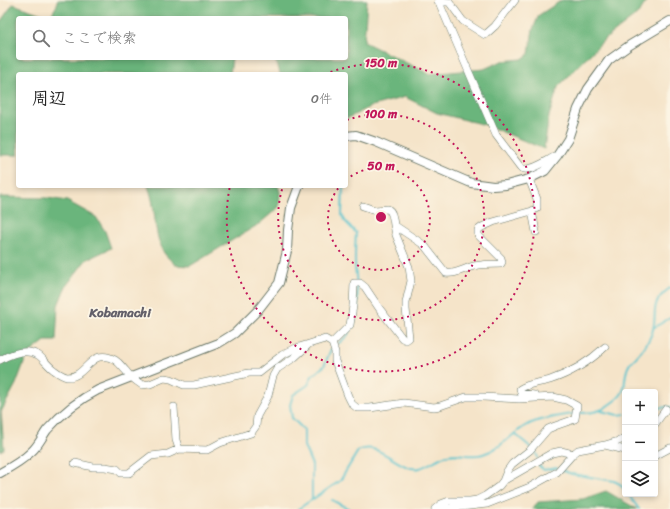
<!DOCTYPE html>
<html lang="ja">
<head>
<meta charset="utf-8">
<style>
  :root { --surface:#fff; --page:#f2f2f2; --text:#222; --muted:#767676; --line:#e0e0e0 }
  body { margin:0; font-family:Sriracha,"Klee One",sans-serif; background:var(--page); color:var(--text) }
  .controls { position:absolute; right:12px; bottom:12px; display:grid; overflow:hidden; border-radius:4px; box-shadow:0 2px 6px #0003 }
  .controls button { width:36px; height:36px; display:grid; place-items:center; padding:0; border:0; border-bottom:1px solid var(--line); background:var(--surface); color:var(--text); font:20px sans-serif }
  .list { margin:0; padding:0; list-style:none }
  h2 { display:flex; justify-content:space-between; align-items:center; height:52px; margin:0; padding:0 16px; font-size:17px }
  h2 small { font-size:13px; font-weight:400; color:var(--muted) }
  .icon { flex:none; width:22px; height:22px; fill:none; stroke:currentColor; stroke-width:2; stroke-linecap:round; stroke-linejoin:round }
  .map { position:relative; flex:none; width:670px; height:509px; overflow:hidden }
  .search { position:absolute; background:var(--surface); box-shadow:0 2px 6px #0003; left:16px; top:16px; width:332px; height:44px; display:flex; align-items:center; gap:10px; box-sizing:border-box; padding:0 14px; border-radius:4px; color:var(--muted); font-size:15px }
  .panel { position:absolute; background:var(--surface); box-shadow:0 2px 6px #0003; left:16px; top:72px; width:332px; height:116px; border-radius:4px }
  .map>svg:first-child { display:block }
  .forest { fill:#6bb57c; stroke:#457958 }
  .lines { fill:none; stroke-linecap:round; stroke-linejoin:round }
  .stream { stroke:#56c3ce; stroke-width:2 }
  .minor-casing { stroke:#6a7768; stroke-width:8 }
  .tertiary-casing { stroke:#6a7768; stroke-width:10 }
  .minor { stroke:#fff; stroke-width:7 }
  .tertiary { stroke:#fff; stroke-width:8 }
  .ring { fill:none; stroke:#c2185b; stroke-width:2; stroke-dasharray:2 4 }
  .labels { text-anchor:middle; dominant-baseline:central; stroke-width:3.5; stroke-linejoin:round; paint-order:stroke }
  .quarter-label { font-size:13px; font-weight:bold; fill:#63606a; stroke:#fcf5e5 }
  .centre { fill:#c2185b; stroke:#fcf5e5; stroke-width:2 }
  .ring-label { font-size:12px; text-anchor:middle; font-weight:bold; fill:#c2185b; stroke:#fcf5e5; stroke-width:3.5; stroke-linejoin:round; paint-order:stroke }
</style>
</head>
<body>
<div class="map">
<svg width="670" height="509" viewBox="0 0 670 509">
  <rect width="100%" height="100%" fill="#fcf5e5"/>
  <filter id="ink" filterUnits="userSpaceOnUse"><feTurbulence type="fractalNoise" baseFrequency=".025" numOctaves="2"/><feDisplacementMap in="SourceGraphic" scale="8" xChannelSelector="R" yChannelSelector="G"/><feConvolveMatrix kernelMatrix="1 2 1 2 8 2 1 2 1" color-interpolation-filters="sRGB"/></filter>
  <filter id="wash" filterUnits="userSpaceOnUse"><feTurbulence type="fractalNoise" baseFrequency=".012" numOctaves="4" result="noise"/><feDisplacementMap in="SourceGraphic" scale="16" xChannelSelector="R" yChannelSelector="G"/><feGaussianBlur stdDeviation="0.9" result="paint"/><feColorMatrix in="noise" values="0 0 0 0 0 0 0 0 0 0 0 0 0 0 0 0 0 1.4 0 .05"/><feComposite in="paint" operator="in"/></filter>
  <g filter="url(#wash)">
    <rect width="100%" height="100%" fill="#f5e4c9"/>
    <path class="forest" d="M57 0H367L364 42 429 74 484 69 502 61 522 59 529 54 533 29 539 15 562 0H647L639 13 604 40 558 87 549 116 544 149 486 125 437 113 405 97 372 106 346 119V74H280L278 66 273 58H346V18H18V58H232L230 74H18V155H0V22L13 4 50 17 57 5Z
      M148 186H278L280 192 279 207 259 224 190 266 175 265C172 261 167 257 164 253 152 232 157 207 148 186Z
      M0 197 48 198 67 201 96 217 105 231 111 248 86 260 66 286 58 305 56 341H45L27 355 16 384 1 412 4 449 0 451Z
      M606 491 637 509H532L538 502 583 499Z"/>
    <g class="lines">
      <path class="stream" d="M343 186 342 215 345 221 356 233C355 247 354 262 356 276 357 292 360 311 353 325
        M653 328 670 318
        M339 343 347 336 351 329
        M655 408 670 407
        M601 411 618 415 625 414
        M515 434 535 451 538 458
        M539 463V466L544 470 557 468
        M561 470 572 474 614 481 620 484 625 490
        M628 494 639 509
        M312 499V465L304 446V430L292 418 290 405 293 395 308 385 312 376 324 366 331 349
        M332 500 349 509
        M298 509 340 481 358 451C379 439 400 473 420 468 429 465 438 458 447 455 458 452 472 458 483 454 504 448 517 426 537 421 551 417 565 415 579 413 586 413 594 413 600 410 604 409 607 406 610 404 632 390 620 383 629 365 631 361 635 359 637 356 644 349 648 343 652 333 659 312 647 305 670 288"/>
    </g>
  </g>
  <g filter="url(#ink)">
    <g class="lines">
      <g class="minor-casing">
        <path id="minor" d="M438 0 496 135 521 168C530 173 546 161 554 157L557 156
          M438 1 449 2 463 21 485 35 495 26 515 0
          M363 206 375 210 388 209C393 212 393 219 394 225
          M532 211 536 232
          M0 360C12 353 26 348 38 355 44 359 48 366 54 370 58 373 62 376 67 377 87 378 90 346 115 360 120 363 122 367 126 371 130 377 136 381 142 385L150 384 164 378 171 379 184 385H194L249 373H259L282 355 296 348 325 339 332 343
          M534 395 521 393 520 389C528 383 540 383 550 380 571 373 589 362 605 347
          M174 407 176 440 179 449
          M655 424 666 409
          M605 445 625 439
          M655 456 670 448
          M75 463 93 467H105L117 469 121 473H129L151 456 168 454 179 449 207 450 220 443 251 433 256 426 257 416 268 396 273 376 277 369 295 357 307 346
          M503 481 552 453 561 451 573 454
          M435 509 441 504 449 501H470L477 500 485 496 499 486 503 481 507 471 512 464 530 450 548 429 555 426 575 419 577 406 566 400 553 397 519 399 483 397H466L440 406 434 407 404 403 370 408H357L352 404 348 396 335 361V352L332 343 350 325 353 306 354 283H360L365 287 379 308 402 338 406 340 409 338 406 309V302L411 281 409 267 396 235 394 225 424 245 446 273C456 275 465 268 474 266 483 264 492 264 501 264L502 262 501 258 478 235V230L482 227 493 222 532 211 537 208V199L529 179
          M443 509 487 504 530 487 557 472 573 454 578 450 605 445 625 450"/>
      </g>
      <g class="tertiary-casing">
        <path id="tertiary" d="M346 136 356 135 376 142 471 183 493 186 506 185 529 179 545 171 557 156 568 139 578 109 588 89 609 60 630 45 670 21
          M0 473C11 467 22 461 31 452 38 446 42 437 47 430 62 413 78 400 98 390L219 343 235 333 258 310 279 283 287 251 288 230 291 208 299 186"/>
      </g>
      <use href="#minor" class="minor"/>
      <use href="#tertiary" class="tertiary"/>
    </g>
  </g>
  <g class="ring">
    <path d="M346 180A51 51 0 1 1 340 186"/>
    <path d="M347 120A103 103 0 1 1 283 186"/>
    <path d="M325 74A154 154 0 1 1 230 186"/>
  </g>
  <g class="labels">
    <g class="quarter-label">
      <text x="120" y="312">Kobamachi</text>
    </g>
  </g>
  <circle cx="381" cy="217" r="6" class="centre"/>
  <g class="ring-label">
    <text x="381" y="67">150 m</text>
    <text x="381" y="118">100 m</text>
    <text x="381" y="170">50 m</text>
  </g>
</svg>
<div class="controls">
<button>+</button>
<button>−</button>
<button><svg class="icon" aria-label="layers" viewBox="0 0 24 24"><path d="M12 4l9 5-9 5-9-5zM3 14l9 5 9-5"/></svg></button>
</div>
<div class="search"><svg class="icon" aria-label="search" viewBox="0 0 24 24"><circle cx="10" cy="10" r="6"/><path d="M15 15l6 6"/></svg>ここで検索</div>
<section class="panel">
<h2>周辺<small>0件</small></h2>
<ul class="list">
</ul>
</section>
</div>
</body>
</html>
